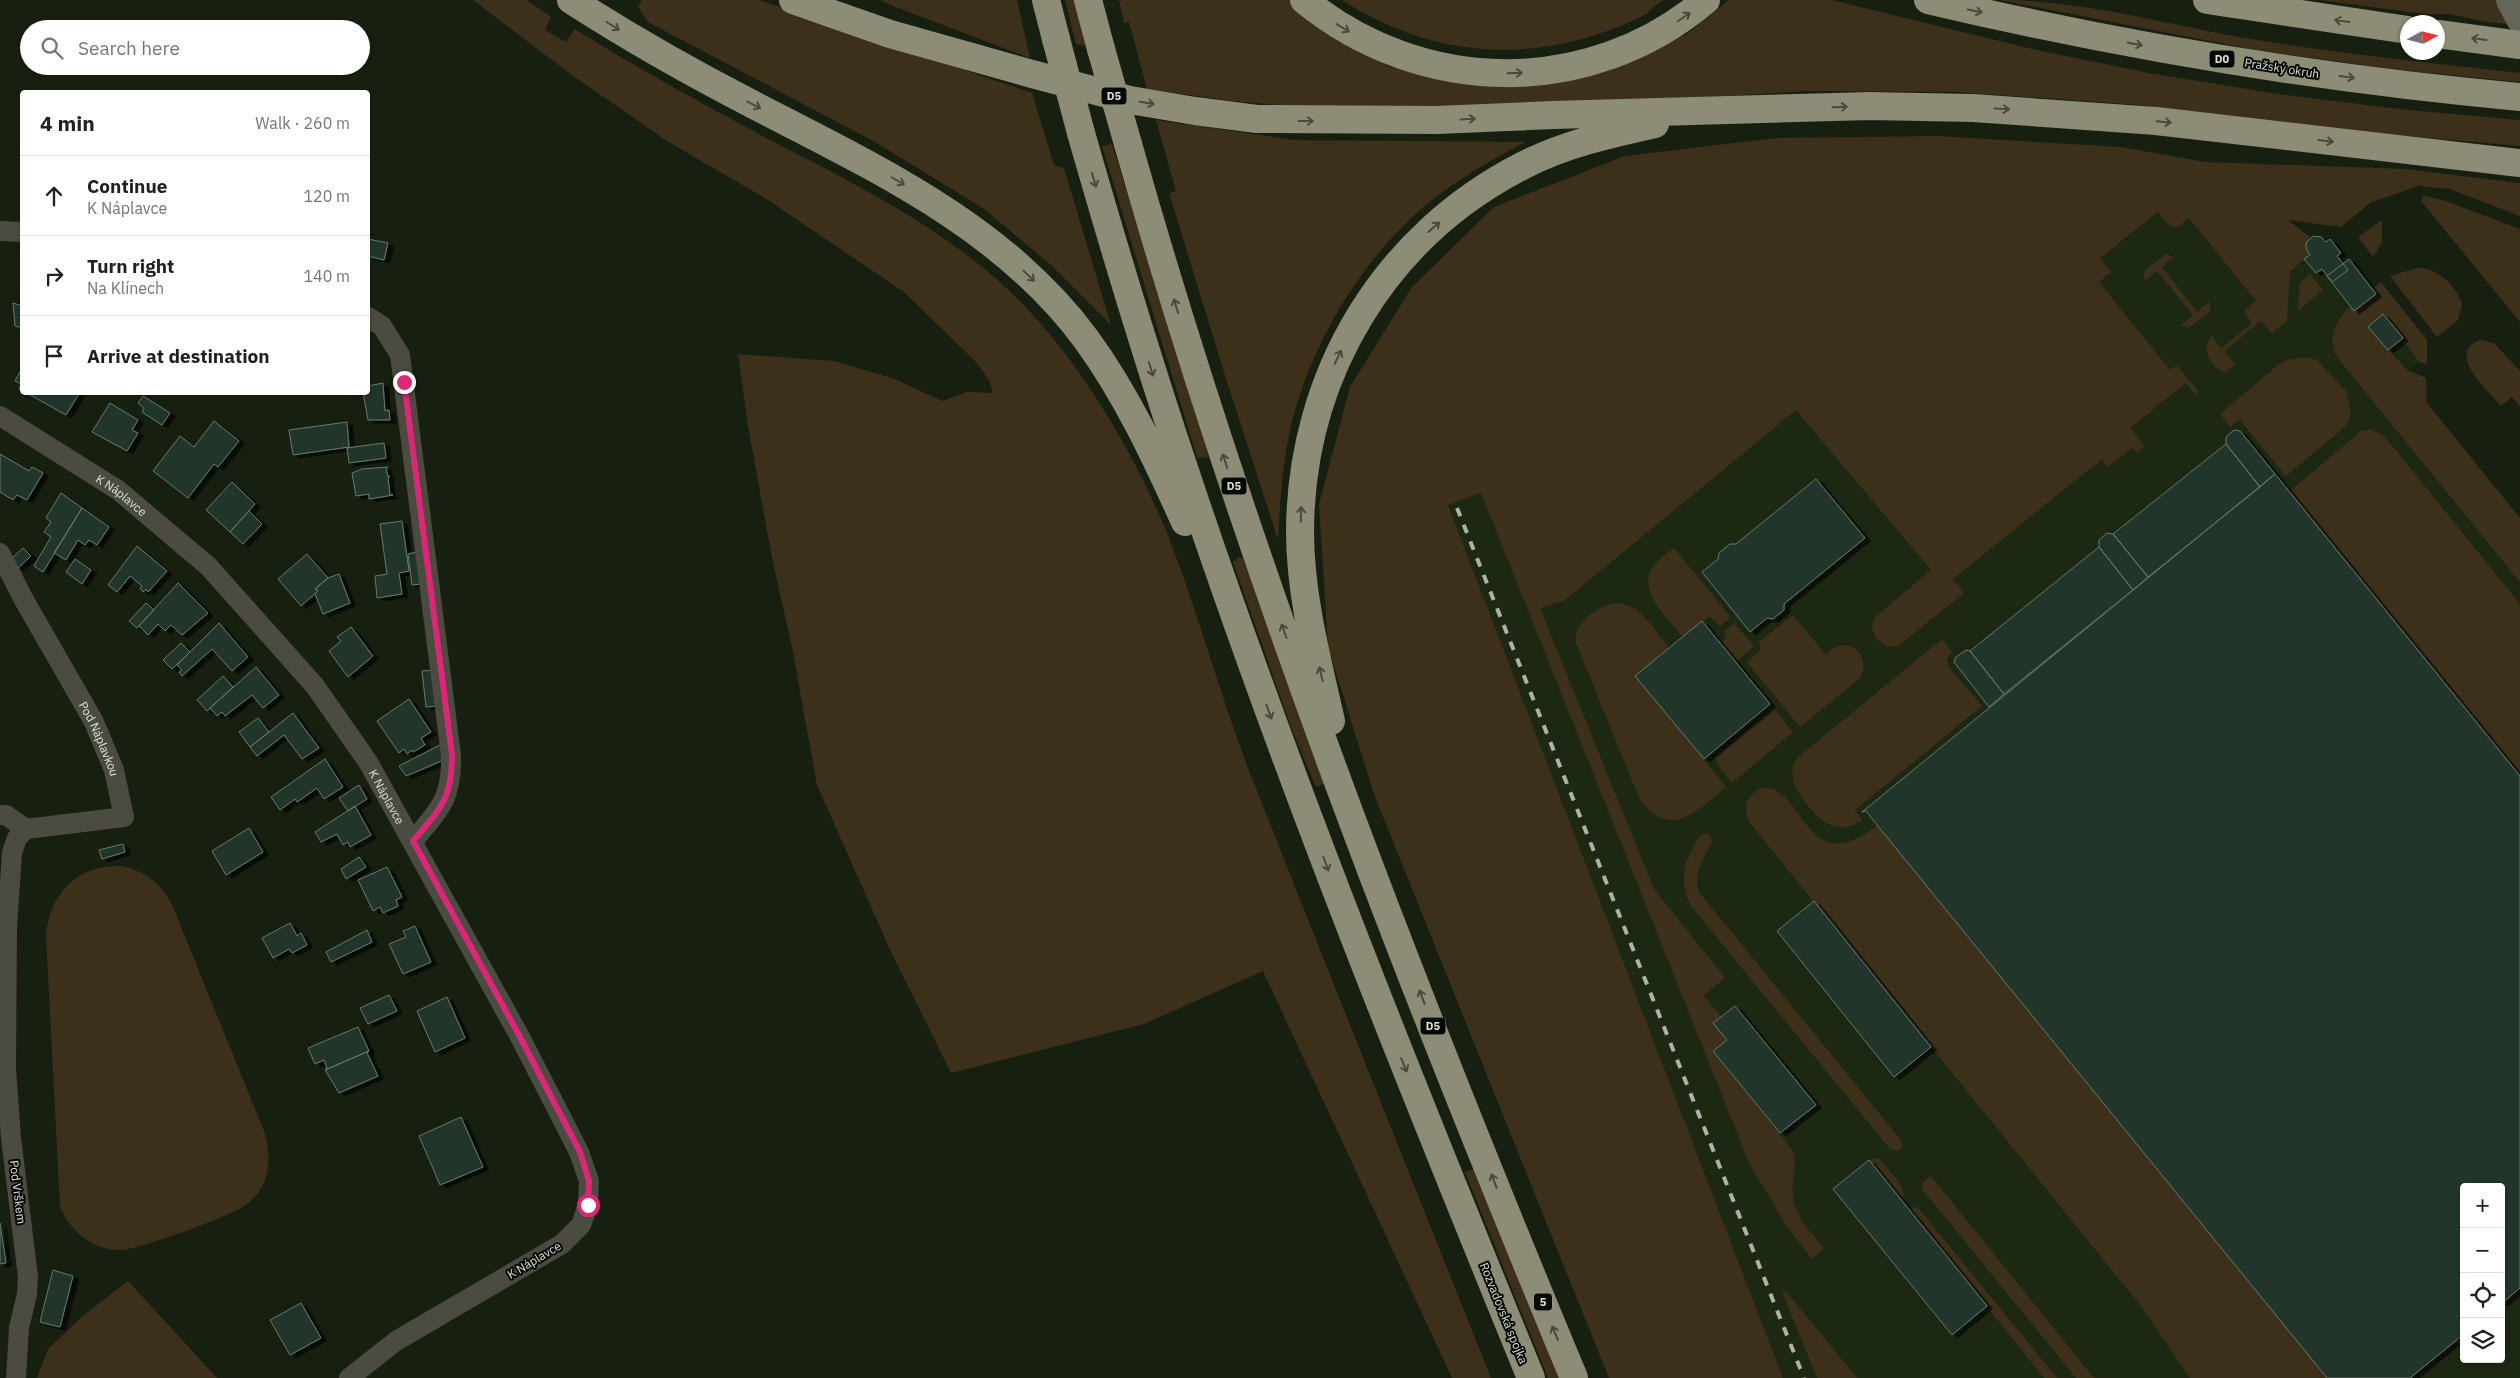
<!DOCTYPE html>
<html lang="en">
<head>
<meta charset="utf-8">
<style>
  :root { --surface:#fff; --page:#f2f2f2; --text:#202124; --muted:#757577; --line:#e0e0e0 }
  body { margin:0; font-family:"IBM Plex Sans",sans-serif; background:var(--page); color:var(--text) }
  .controls { position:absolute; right:15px; bottom:15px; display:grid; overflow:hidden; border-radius:5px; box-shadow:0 1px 4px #0004 }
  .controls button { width:45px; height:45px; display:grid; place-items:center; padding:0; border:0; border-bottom:1px solid var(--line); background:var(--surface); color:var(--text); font:25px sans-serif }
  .compass { position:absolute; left:2400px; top:15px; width:45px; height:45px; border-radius:50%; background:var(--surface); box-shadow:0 1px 4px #0004; rotate:83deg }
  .stop { position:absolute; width:15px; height:15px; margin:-11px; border:4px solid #db2777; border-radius:50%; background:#fff }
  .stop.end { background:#db2777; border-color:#fff; box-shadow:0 1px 5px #0008 }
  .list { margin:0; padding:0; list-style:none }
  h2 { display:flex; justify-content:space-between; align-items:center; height:65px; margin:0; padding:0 20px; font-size:21px }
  h2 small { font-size:16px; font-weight:400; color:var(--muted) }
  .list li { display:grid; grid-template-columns:32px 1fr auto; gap:15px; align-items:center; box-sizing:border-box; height:80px; padding:0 20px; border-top:1px solid var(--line) }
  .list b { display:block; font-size:19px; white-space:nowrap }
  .list p { margin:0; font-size:16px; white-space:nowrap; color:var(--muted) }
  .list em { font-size:16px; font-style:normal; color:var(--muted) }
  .icon { flex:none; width:28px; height:28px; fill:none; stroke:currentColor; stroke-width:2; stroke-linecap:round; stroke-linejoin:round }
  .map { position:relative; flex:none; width:2520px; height:1378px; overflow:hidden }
  .search { position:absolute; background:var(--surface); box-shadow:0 1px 4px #0004; left:20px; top:20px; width:350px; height:55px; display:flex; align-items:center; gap:12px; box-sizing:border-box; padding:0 18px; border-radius:28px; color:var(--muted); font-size:19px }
  .panel { position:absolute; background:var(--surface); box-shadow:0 1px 4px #0004; left:20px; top:90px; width:350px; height:305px; border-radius:5px }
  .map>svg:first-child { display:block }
  .built { fill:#1d2813; fill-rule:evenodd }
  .green { fill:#3d301a }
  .building { fill:#23352a; stroke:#667a6d; filter:url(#shadow) }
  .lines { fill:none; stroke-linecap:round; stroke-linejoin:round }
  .street { stroke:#4b4b42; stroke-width:20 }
  .secondary { stroke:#656558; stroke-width:28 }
  .highway { stroke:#8c8c77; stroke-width:28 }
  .rail { stroke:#acb3a8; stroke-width:4; stroke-dasharray:9 9; stroke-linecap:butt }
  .highway-bridge { stroke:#8c8c77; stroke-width:28 }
  .oneway { stroke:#484a3d }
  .route { stroke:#db2777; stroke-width:6 }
  .labels { text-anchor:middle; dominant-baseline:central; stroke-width:4; stroke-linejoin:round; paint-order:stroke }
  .shield { fill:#050803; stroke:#9ca198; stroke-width:1 }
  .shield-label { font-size:11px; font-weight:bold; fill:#dce2d8 }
  .street-label { font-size:12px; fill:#dce2d8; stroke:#050803 }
</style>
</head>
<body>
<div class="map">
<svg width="2520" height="1378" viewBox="0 0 2520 1378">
  <defs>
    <filter id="shadow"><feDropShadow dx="5.5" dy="3" stdDeviation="0" flood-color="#0009"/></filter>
  </defs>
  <rect width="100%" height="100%" fill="#171f10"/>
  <path class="built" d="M1936 169 2287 220 2310 237 2305 246 2310 255 2305 260 2316 273 2322 269 2333 282 2348 270 2420 355 2419 362 2396 379 2520 528V1378H1783L1448 505 1480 492ZM2464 1187H2501V1359H2464Z"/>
  <path class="green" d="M473 0H527L551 17 545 30 566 42 575 29C640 70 708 107 776 143 855 184 934 223 1001 283 1072 347 1134 450 1169 538 1199 615 1220 696 1250 773 1330 975 1410 1176 1491 1378H1452L1263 971 1144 1024 951 1073 892 954 817 785 792 647 772 558 748 426 738 354 834 361 895 379 942 401 967 392 993 393 990 382 977 363 904 292 765 198 667 141 569 73Z
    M642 0H759L1032 93 1054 165 1064 168 1111 325 1052 266 984 209 877 143 648 22 638 7Z
    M880 0H1017L1030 58 888 4Z
    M1065 0H1075L1086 46 1076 44Z
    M1119 0H1289L1305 17 1388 66 1453 80 1651 51 1687 34 1729 0H1832L2032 49 2149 73 2278 94 2408 110 2520 120V146L2341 130 2140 105 1957 92 1809 91 1423 113 1345 111 1233 101 1147 89 1129 22 1124 23Z
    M1342 0H1664L1648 11 1649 13C1546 65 1440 63 1342 0Z
    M2000 0C2086 0 2172 26 2257 40 2345 54 2432 63 2520 73V82L2401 70 2256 50Z
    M2320 0H2493L2520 3V25L2486 22 2450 14H2424Z
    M1156 120 1295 140 1525 142C1497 157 1470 172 1444 191 1369 245 1310 341 1290 431 1282 467 1280 504 1278 540L1223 369 1169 193 1176 191Z
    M1938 136 2121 147 2205 162 2406 169 2520 183V216L2450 189 2418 186 2370 203 2341 227 2288 220 2310 237 2305 246 2310 255 2290 271 2287 321 2272 333 2261 321 2225 351 2235 365 2225 373C2213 369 2205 355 2207 343L2212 336 2221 348 2252 323 2244 311 2256 301 2189 218 2176 228 2168 225 2158 212 2100 258 2111 272 2099 282 2170 370 2177 365 2198 391 2196 396 2186 383 2130 428 2145 446 2137 453 2132 448 2108 467 2102 459 1953 579 1964 593 1898 646 1888 647 1877 640 1872 628 1874 618 1931 570 1796 410 1565 600 1540 608 1654 889 1725 978 1704 995 1721 1017 1714 1023 1727 1040 1713 1051 1793 1151C1797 1162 1794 1172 1793 1182 1790 1213 1806 1226 1824 1248L1812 1259 1788 1228 1749 1163 1481 493 1448 505 1783 1378H1609L1375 797 1328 647 1319 504 1350 387 1412 287 1494 207 1625 156 1777 138Z
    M1112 144 1209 458 1197 457 1102 146Z
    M2424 196 2443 200 2520 229V322L2421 201Z
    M2382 220V242L2373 257 2358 237Z
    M2166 254 2174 257 2162 267 2197 312 2210 302 2211 304 2210 312 2189 328 2181 325 2193 315 2157 271 2145 280 2144 278 2145 270Z
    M2417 268C2437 267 2456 285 2462 304L2458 320 2437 337 2390 276Z
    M2310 274 2323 290 2298 311 2300 283Z
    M2381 282 2427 340V364L2419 362 2384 314 2368 327 2407 370 2426 378 2427 403 2520 518V582L2336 356C2321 321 2357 302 2381 282Z
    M2480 340 2494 343 2520 371V407L2512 397 2501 406C2488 391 2445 353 2480 340Z
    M2304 357 2317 360 2346 391 2351 412 2347 425 2286 476 2240 420 2230 427 2220 414 2279 364 2287 360Z
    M2371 429 2386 438 2520 604V776L2289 492 2361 431Z
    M1674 548 1729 615V619L1720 626 1709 616 1683 637C1668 619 1633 588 1656 563 1661 557 1668 553 1674 548Z
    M1239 557 1243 559 1324 784 1316 787 1291 727 1233 562Z
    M1614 603C1640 601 1654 630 1669 648L1636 676 1726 787C1698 810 1670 841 1640 800L1576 643C1572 624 1597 607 1614 603Z
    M1793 615 1826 655C1830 652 1834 647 1839 646 1860 642 1871 665 1858 680L1800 727 1747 662 1761 649 1759 642Z
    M1734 623 1754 646 1736 662 1720 643 1726 638 1724 631Z
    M1942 639 1952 652 1947 658 1948 666 1982 706 1855 810 1862 820C1841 835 1823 825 1809 807 1797 792 1786 777 1797 758Z
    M1774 711 1777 712 1793 732 1732 783 1716 763V758Z
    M1762 788C1805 783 1803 884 1878 825L2327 1378H2190L2140 1305 1750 823C1742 808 1746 795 1762 788Z
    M1705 833 1710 835 1712 842C1704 859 1693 872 1699 892L1901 1140 1902 1146 1899 1151 1890 1149 1691 906C1680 886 1682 867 1693 848 1696 842 1699 836 1705 833Z
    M121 866C145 871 159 882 171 902L264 1131C270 1151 271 1172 260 1190 256 1197 248 1204 241 1208 224 1218 139 1249 122 1250 93 1251 70 1231 60 1207L46 935C50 892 78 865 121 866Z
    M1875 1158 1880 1160C1888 1170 1909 1187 1902 1200L1869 1160Z
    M1473 1169 1559 1378H1548L1465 1172Z
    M1931 1176 2094 1378H2076L1923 1190 1922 1183Z
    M1914 1207 1919 1209 2057 1378H2044L1909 1209Z
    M128 1281 217 1378H37L48 1349 84 1315Z
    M1786 1291 1857 1378H1817L1782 1292Z"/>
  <path class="building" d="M2313 236 2321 237 2326 242 2330 239 2341 253 2337 256 2348 270 2332 282 2322 269 2316 273 2304 259 2310 255 2306 248V243Z
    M368 239 388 243 384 260 368 256Z
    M2349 259 2376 294 2354 311 2327 276Z
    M13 303 22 306V328L15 326Z
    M2383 314 2403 338 2388 350 2368 327Z
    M22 368V391L19 389 21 384 15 381Z
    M383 383 385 411 389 410 390 420H368L363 392H368V386Z
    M25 392H80L66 415Z
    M143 396 170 413 162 425 142 412 144 408 138 403Z
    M110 403 138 420 132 430 138 433 127 451 92 432Z
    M214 421 239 441 218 467 214 464 188 498 153 471 180 436 194 447Z
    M347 422 349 447 293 455 289 430Z
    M2234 430 2240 431 2275 474 2260 487 2226 444V437Z
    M384 443 386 458 349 463 347 448Z
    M2226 444 2260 487 2148 577 2113 534Z
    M0 454 29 471 32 467 43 473 27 500 17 495 13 500 0 492Z
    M388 467 386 469 388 477 390 476 388 478 390 495H393L369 499V494L356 496 352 473 362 469Z
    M2275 474 2520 776V1288L2501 1304V1187H2464V1334L2410 1378H2327L1873 820 1866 811 1862 812Z
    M1816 479 1865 538 1784 604V610L1773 619 1767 618 1750 632 1702 572 1718 559 1719 553 1730 544H1736Z
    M232 482 255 504 230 532 206 510Z
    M61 493 82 508 43 572 34 566 51 537 44 532 51 522 46 518Z
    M82 508 109 527 97 545 89 540 85 545 78 540 66 560 54 553Z
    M249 511 262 524 243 544 230 532Z
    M402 521 409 571 399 573 402 594 377 598 375 576 387 574 380 524Z
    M2107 533 2113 534 2148 577 2133 590 2099 547V540Z
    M137 546 167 571 148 592 146 589 143 592 140 588 142 586 130 576 117 592 108 585Z
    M2099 547 2133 590 2004 694 1970 651Z
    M23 548 31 556 18 568 10 560Z
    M417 552 421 584 412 585 408 554Z
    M307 554 328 578 315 589 318 591 301 606 278 579Z
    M75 559 91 570 82 584 66 572Z
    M339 574 350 603 323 614 315 594 318 591 315 589 328 578Z
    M178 583 208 613 182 635 171 625 165 631 158 624 148 635 139 626Z
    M146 603 154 610 137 628 129 621Z
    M1702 621 1770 704 1704 759 1635 676Z
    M219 623 248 657 232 671 212 649 182 676 179 672 182 670 177 665Z
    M351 627 373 656 348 677 329 651 341 641 337 637Z
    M181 643 190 652 172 669 163 660Z
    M1966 650 1970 651 2004 694 1989 707 1954 662 1956 657Z
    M256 667 279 695 263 708 252 695 225 716 222 712 217 716 210 708Z
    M432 670 437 706 426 707 422 671Z
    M223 676 233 687 207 711 197 700Z
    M409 699 431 732 421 738 425 745 413 752 412 750 407 754 404 749 399 753 377 721Z
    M293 713 319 748 302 759 284 735 257 756 250 747Z
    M258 718 269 732 250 747 239 732Z
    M442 744 444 760 406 776 399 766Z
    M325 759 343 787 324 799 317 788 297 802 295 799 280 810 271 797Z
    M359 785 367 799 348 811 339 798Z
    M355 806 371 835 350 847 348 842 343 845 337 834 321 842 315 832Z
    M249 828 263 852 226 875 212 851Z
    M123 844 125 852 102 859 99 850Z
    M359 857 366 867 346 879 341 869Z
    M387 867 402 897 396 900 398 906 383 913 380 907 373 911 358 880Z
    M1814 901 1931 1047 1894 1077 1777 931Z
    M290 923 297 936 301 933 307 945 292 953 289 949 273 958 262 938Z
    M415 926 431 962 403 974 389 944 406 937 403 931Z
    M367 930 372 942 331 962 326 952Z
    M389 995 397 1011 368 1024 360 1008Z
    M447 997 465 1038 435 1052 417 1011Z
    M1735 1006 1816 1105 1780 1133 1713 1051 1727 1040 1713 1023Z
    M358 1027 369 1051 325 1070 327 1068 324 1060 315 1064 308 1048Z
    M369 1051 367 1053 378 1076 339 1093 325 1070Z
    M461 1117 483 1167 440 1185 419 1136Z
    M1869 1160 1987 1306 1952 1335 1833 1189Z
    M0 1223 6 1263 0 1264Z
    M53 1270 73 1276 60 1327 40 1322Z
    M301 1303 321 1338 290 1355 270 1320Z"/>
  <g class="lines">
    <g class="street">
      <path d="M0 231 22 232"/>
      <path d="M368 317 382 326 400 355 451 755C452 799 440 809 413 841"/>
      <path id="s1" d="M0 416 118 490 208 566 315 686 368 762 520 1037 579 1152 589 1181 588 1205 581 1225 562 1244 396 1341 349 1378"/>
      <path id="s2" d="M0 553 24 600 94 722 114 770 124 817 26 829 6 815H0"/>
      <path d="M16 1378 19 1328 27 1294 28 1277 11 1138 6 1068 7 927 12 853 17 838 26 829"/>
    </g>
    <path class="secondary" d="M2510 0 2520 19"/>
    <path class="highway" d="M571 0C630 38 690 72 752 104 873 167 1003 226 1086 339 1127 395 1157 460 1185 522
      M793 0 890 34 1032 74 1130 100 1195 111 1257 119 1437 120 1553 115 1870 106 1973 108 2156 121 2520 163
      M1046 0 1056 39
      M1088 0 1101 49
      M1304 0C1421 96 1589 99 1706 0
      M1928 0C2123 46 2321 79 2520 97
      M2207 0 2408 30
      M2438 34 2520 45
      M1081 133C1115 252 1151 371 1191 489 1292 790 1411 1084 1531 1378
      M1128 144C1247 565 1406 974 1574 1378
      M1331 721C1317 659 1300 595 1300 531 1301 375 1384 236 1524 165 1565 144 1610 134 1655 124"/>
    <path class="rail" d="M1457 508 1804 1378"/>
    <path class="highway-bridge" d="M1056 39 1081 133
      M1101 49 1128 144"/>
  </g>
  <defs><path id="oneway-shaft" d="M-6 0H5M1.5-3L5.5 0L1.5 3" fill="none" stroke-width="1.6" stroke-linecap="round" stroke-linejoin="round" transform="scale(1.25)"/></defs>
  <g class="oneway">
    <use href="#oneway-shaft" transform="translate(1975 11) rotate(12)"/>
    <use href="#oneway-shaft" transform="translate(1684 17) rotate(-35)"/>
    <use href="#oneway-shaft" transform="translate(2342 21) rotate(-172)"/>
    <use href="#oneway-shaft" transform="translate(613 26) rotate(32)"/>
    <use href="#oneway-shaft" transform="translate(1343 28) rotate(31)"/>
    <use href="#oneway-shaft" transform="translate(2479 39) rotate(-172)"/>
    <use href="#oneway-shaft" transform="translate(2135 44) rotate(11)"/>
    <use href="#oneway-shaft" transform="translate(1515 73) rotate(-2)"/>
    <use href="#oneway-shaft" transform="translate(2347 77) rotate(8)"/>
    <use href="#oneway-shaft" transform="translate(1147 103) rotate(10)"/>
    <use href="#oneway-shaft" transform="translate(754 105) rotate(27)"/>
    <use href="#oneway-shaft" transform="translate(1840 107) rotate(-2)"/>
    <use href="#oneway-shaft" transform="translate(2002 109) rotate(3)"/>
    <use href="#oneway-shaft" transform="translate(1468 119) rotate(-3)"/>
    <use href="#oneway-shaft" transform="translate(1306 121)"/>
    <use href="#oneway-shaft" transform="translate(2164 122) rotate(6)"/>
    <use href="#oneway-shaft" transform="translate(2326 141) rotate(7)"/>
    <use href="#oneway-shaft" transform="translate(1094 180) rotate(74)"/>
    <use href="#oneway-shaft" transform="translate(898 181) rotate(30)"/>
    <use href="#oneway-shaft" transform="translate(1434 227) rotate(-42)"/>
    <use href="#oneway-shaft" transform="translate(1029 276) rotate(43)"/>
    <use href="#oneway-shaft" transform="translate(1176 306) rotate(-107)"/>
    <use href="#oneway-shaft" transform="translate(1338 357) rotate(-64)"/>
    <use href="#oneway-shaft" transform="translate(1151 369) rotate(73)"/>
    <use href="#oneway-shaft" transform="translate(1225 461) rotate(-108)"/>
    <use href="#oneway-shaft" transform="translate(1301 514) rotate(-88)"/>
    <use href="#oneway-shaft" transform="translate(1284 631) rotate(-110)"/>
    <use href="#oneway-shaft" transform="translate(1321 674) rotate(-103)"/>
    <use href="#oneway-shaft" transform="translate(1269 712) rotate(70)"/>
    <use href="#oneway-shaft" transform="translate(1326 864) rotate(69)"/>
    <use href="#oneway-shaft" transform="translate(1422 997) rotate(-111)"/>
    <use href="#oneway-shaft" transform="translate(1404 1065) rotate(68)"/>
    <use href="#oneway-shaft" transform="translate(1494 1181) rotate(-111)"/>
    <use href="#oneway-shaft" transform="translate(1555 1333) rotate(-113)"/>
  </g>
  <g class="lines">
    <path class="route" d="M404 382 452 755C452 800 440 809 413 841L520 1037 580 1152 589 1181 588 1205"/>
  </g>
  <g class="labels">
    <g class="shield">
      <rect x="2209.5" y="50.5" width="25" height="17" rx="4"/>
      <rect x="1101.5" y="87.5" width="25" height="17" rx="4"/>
      <rect x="1221.5" y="477.5" width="25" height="17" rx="4"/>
      <rect x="1420.5" y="1017.5" width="25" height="17" rx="4"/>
      <rect x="1534" y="1293.5" width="18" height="17" rx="4"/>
    </g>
    <g class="shield-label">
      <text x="2222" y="59">D0</text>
      <text x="1114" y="96">D5</text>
      <text x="1234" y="486">D5</text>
      <text x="1433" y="1026">D5</text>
      <text x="1543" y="1302">5</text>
    </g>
    <g class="street-label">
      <text transform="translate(2282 68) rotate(9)">Pražský okruh</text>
      <text stroke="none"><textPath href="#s1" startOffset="145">K Náplavce</textPath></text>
      <text stroke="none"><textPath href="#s2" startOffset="211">Pod Náplavkou</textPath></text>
      <text stroke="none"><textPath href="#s1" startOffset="550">K Náplavce</textPath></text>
      <text transform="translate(18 1192) rotate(83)">Pod Vrškem</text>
      <text transform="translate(534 1260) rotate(-31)">K Náplavce</text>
      <text transform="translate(1504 1313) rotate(68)">Rozvadovská spojka</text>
    </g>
  </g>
</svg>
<div class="controls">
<button>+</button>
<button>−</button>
<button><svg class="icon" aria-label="locate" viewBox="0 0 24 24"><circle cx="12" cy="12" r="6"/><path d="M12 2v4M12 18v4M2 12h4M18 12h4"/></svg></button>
<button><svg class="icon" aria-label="layers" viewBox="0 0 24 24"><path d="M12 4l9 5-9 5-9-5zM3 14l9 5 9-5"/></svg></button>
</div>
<svg class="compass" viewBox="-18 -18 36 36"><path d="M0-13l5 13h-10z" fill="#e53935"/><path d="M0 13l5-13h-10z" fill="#757577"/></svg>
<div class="stop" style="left:588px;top:1205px"></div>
<div class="stop end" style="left:404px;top:382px"></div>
<div class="search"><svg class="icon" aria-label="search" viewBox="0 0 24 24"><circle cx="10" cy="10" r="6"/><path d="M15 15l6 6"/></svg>Search here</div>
<section class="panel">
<h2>4 min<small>Walk · 260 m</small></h2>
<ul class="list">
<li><svg class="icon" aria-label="ahead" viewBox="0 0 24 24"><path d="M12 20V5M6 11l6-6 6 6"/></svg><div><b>Continue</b><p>K Náplavce</p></div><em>120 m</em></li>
<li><svg class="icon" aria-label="right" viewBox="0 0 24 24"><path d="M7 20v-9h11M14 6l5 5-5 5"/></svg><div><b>Turn right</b><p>Na Klínech</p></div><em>140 m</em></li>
<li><svg class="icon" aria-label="arrive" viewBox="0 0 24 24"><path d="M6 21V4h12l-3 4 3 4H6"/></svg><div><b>Arrive at destination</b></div></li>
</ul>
</section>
</div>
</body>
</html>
